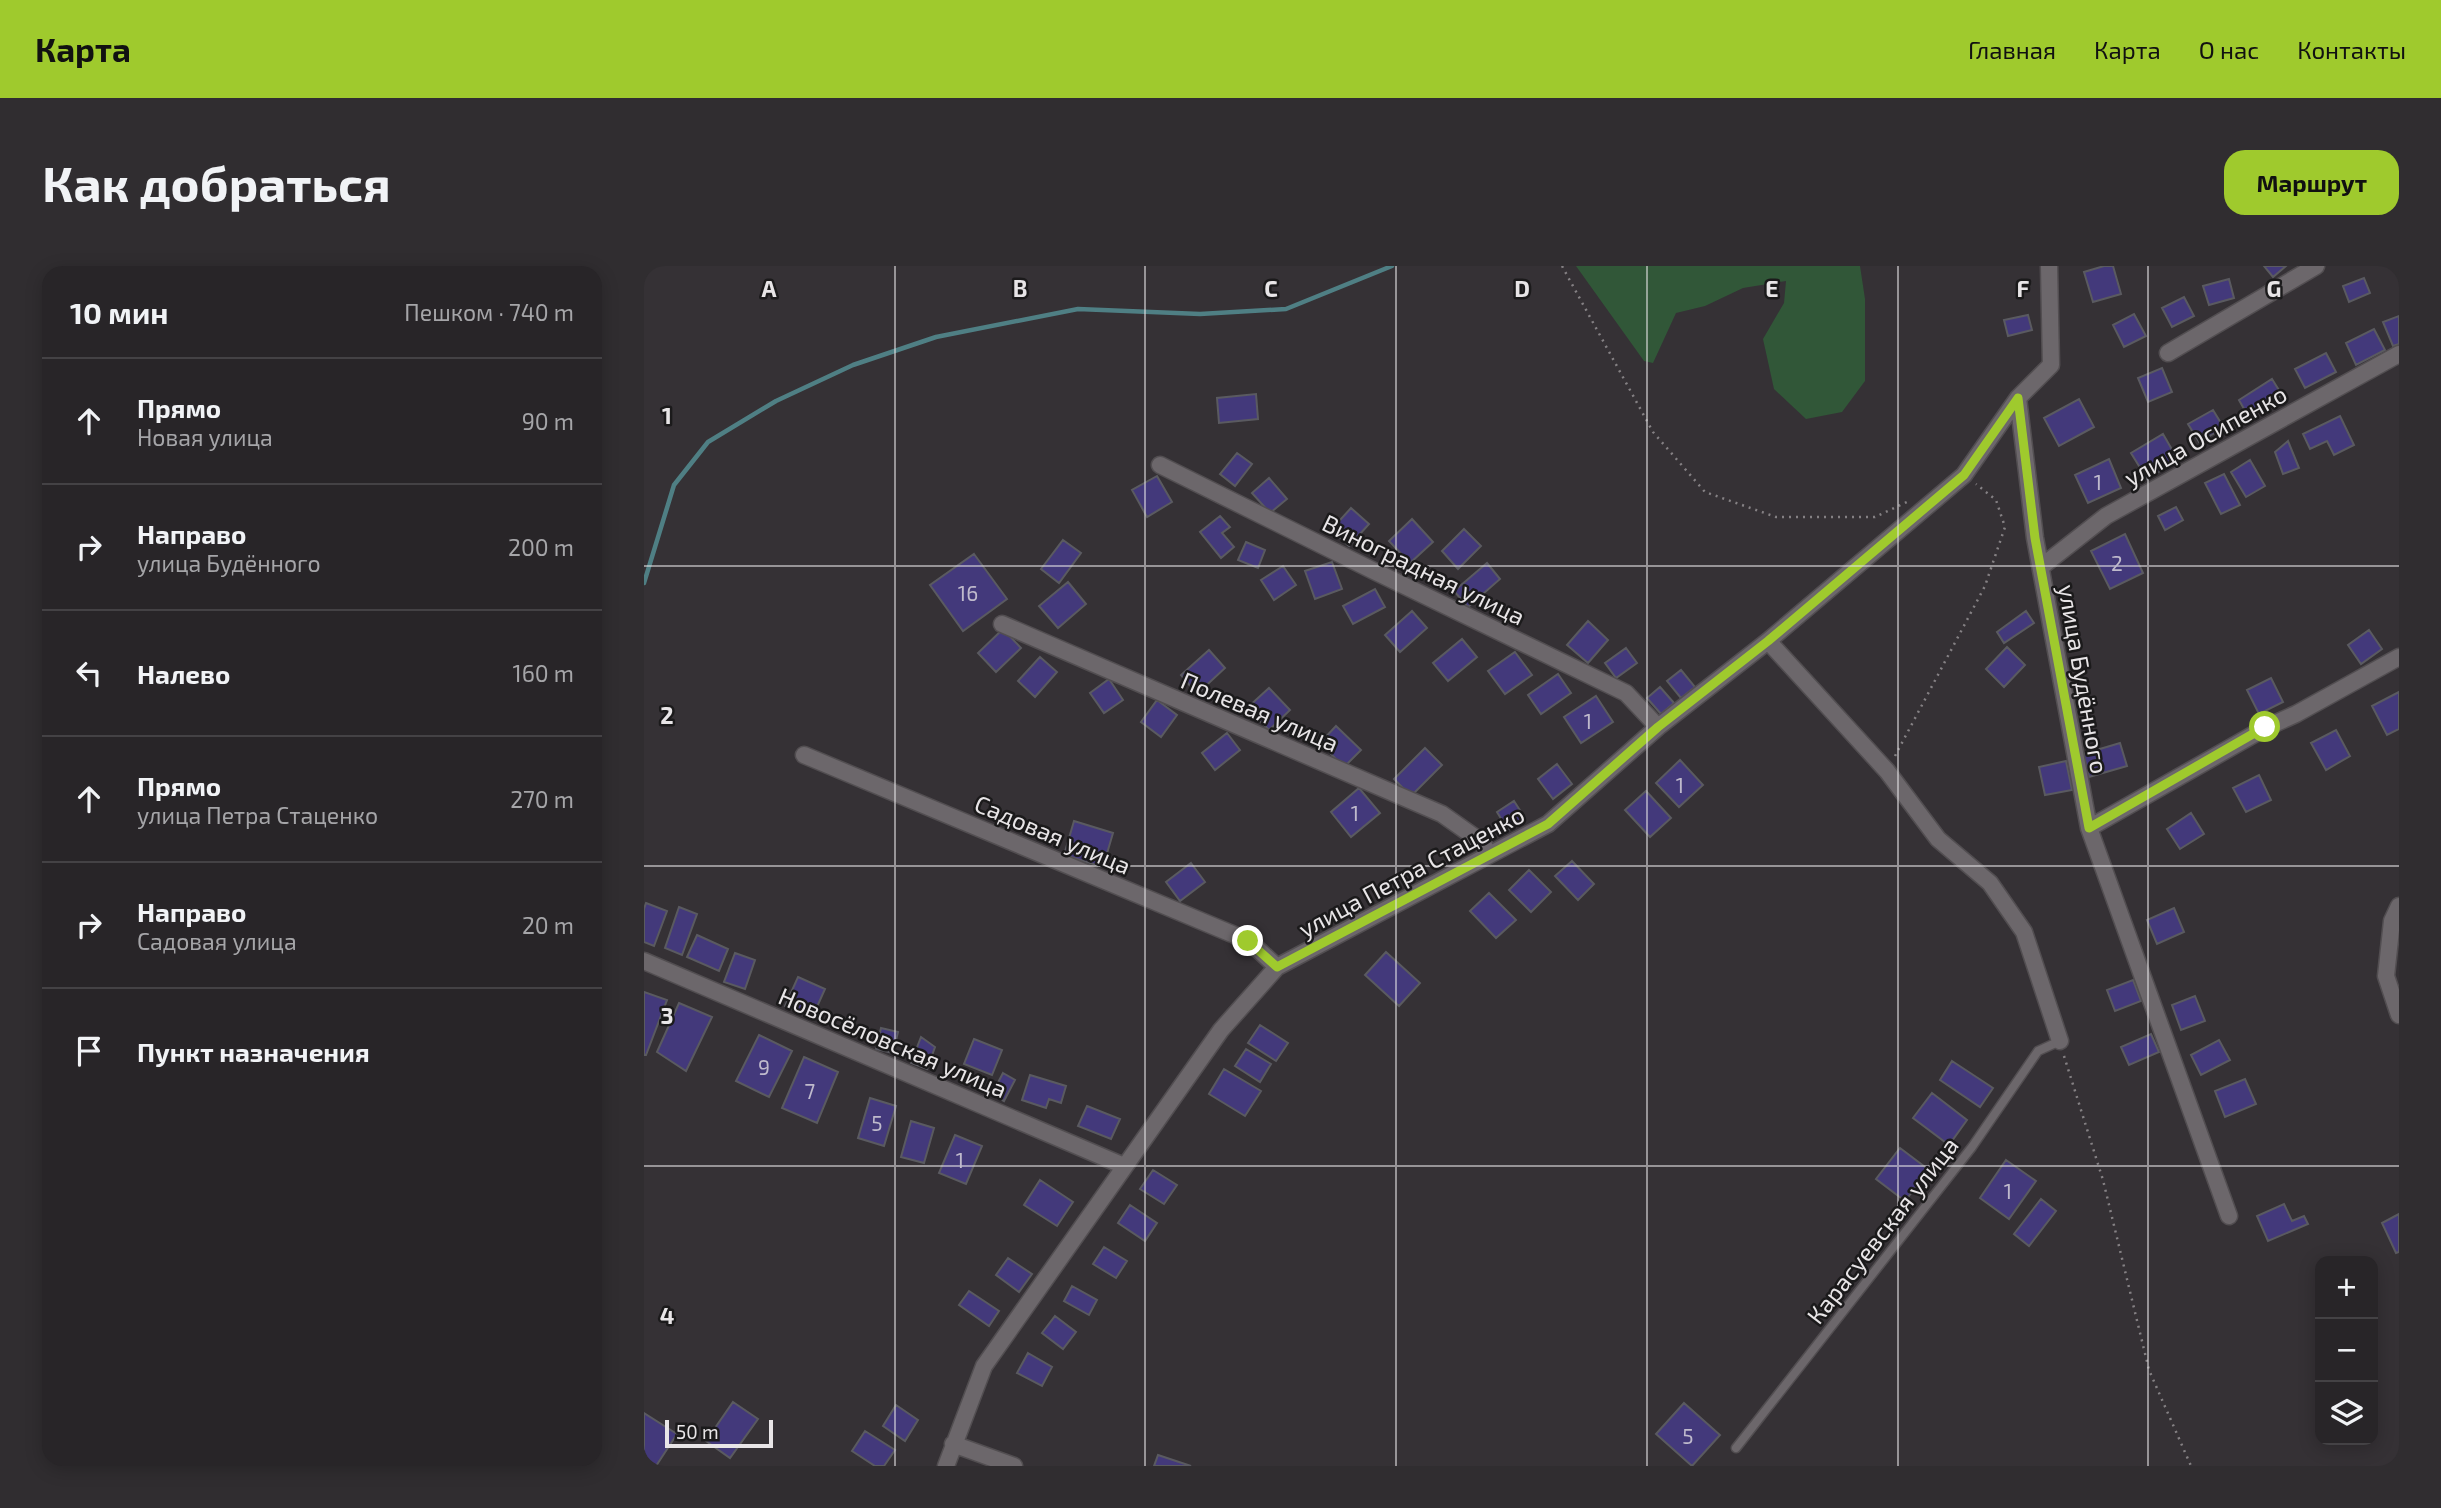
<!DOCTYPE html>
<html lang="ru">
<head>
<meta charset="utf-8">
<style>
  :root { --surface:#282528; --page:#302d30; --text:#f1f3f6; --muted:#a5a5a8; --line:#444245; --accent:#9fca2d }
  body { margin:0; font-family:"Exo 2",sans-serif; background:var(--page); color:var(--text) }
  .controls { position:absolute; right:21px; bottom:21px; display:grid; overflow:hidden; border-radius:14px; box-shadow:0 4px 18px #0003 }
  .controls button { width:63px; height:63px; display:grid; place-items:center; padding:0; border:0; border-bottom:2px solid var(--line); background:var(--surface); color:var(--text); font:35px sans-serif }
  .scale { position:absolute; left:21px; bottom:18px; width:108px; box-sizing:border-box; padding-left:7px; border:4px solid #e8e5e7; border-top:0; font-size:19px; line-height:24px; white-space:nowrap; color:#e8e5e7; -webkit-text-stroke:5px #1b1a1b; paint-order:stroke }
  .stop { position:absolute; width:21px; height:21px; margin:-16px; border:5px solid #9fca2d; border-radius:50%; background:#fff }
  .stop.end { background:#9fca2d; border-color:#fff; box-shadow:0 2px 7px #0008 }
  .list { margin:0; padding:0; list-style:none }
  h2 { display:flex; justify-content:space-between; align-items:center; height:91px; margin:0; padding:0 28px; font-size:30px }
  h2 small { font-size:23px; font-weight:400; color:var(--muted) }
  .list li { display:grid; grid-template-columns:46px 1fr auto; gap:21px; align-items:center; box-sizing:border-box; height:126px; padding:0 28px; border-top:2px solid var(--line) }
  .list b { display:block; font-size:26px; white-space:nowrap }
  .list p { margin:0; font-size:23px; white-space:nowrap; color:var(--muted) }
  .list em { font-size:23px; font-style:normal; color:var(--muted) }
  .icon { flex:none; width:38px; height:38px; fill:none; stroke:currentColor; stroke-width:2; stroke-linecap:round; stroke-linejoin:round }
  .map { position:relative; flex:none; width:1755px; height:1200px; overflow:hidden; border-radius:21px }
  header { display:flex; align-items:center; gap:42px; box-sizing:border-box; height:98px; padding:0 35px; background:var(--accent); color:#111 }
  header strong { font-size:33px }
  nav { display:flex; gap:38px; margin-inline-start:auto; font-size:24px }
  .intro { display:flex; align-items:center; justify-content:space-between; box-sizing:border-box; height:168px; padding:0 42px }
  h1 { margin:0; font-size:49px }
  .button { padding:18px 32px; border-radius:21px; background:var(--accent); color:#111; font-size:24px; font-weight:700 }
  main { display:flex; gap:42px; padding:0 42px }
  aside { flex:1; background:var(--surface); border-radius:21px; box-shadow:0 4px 18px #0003 }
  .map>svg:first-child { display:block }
  .green { fill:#315738 }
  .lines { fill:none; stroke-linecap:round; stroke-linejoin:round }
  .stream { stroke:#4f7f84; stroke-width:4.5 }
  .building { fill:#43397b; stroke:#5a5a60; stroke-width:2 }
  .lane-casing { stroke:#524e51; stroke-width:11 }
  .street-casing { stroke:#524e51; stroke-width:19 }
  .path { stroke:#858184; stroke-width:2.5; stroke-dasharray:2 5; stroke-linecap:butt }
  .lane { stroke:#6c676b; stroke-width:8 }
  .street { stroke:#6c676b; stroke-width:16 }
  .route { stroke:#9fca2d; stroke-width:9 }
  .grid { fill:none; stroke:#e8e5e7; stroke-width:2; stroke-opacity:0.55 }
  .labels { text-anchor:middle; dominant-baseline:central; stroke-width:5; stroke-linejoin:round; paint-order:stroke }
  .number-label { font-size:21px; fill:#bfbacc }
  .street-label { font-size:24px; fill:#e8e5e7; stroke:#1b1a1b }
  .grid-label { font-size:23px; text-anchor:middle; font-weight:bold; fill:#e8e5e7; stroke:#1b1a1b; stroke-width:5; stroke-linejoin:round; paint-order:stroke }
</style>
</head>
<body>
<header>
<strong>Карта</strong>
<nav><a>Главная</a><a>Карта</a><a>О нас</a><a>Контакты</a></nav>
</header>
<div class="intro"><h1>Как добраться</h1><a class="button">Маршрут</a></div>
<main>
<aside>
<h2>10 мин<small>Пешком · 740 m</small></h2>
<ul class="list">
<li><svg class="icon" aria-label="ahead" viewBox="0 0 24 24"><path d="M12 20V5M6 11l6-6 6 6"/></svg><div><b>Прямо</b><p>Новая улица</p></div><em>90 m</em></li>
<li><svg class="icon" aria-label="right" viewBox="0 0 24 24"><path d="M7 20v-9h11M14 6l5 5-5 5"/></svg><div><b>Направо</b><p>улица Будённого</p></div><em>200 m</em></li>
<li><svg class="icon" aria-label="left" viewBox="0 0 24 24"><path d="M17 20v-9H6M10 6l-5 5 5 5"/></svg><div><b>Налево</b></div><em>160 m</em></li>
<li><svg class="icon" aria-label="ahead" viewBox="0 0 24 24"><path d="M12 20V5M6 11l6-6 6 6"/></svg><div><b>Прямо</b><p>улица Петра Стаценко</p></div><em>270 m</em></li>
<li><svg class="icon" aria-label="right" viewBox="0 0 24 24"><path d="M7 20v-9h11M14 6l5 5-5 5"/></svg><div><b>Направо</b><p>Садовая улица</p></div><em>20 m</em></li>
<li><svg class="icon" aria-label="arrive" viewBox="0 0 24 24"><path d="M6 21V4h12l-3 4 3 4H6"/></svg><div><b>Пункт назначения</b></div></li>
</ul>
</aside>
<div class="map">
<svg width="1755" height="1200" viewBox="0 0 1755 1200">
  <rect width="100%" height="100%" fill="#353135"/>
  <path class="green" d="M932 0H1216L1221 33V115L1198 146 1162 153 1130 123 1119 73 1140 37 1142 15 1099 22 1061 40 1032 47 1009 97 1000 95Z"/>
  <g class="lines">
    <path class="stream" d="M0 317 30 219 64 176 132 135 209 99 292 71 434 43 556 48 642 43 748 0"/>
  </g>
  <path class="building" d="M1460 0H1469L1477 28 1449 36 1440 6Z
    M1620 0H1642L1629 11Z
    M1720 12 1726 27 1705 36 1699 20Z
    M1585 13 1590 32 1565 39 1559 20Z
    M1540 31 1550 50 1528 61 1518 42Z
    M1490 48 1502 70 1480 81 1469 59Z
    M1384 49 1388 64 1364 70 1360 54Z
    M1755 50V78L1749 80 1739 56Z
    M1730 63 1741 84 1712 99 1702 77Z
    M1682 87 1692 106 1661 122 1651 103Z
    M1518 102 1528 126 1504 136 1494 112Z
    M1628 113 1638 129 1604 150 1595 134Z
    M612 128 614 153 575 157 573 132Z
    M1435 133 1450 161 1415 180 1400 152Z
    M1569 144 1580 162 1555 176 1544 158Z
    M1696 150 1710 179 1690 189 1683 175 1666 183 1659 168Z
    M1519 168 1534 194 1503 213 1487 187Z
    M1644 175 1655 202 1639 208 1631 186Z
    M593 187 608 198 591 220 576 208Z
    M1465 193 1477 222 1444 237 1431 209Z
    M1606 194 1621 220 1602 231 1587 206Z
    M1580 208 1596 239 1577 248 1561 217Z
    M513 210 528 236 503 251 488 224Z
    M625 212 643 233 626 247 608 227Z
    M1532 241 1539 254 1521 264 1514 250Z
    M707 242 725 258 705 280 687 264Z
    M576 250 586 261 578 267 590 281 577 292 556 266Z
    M768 253 789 276 766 297 745 275Z
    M820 263 837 280 814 303 798 285Z
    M1481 268 1499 307 1466 323 1447 285Z
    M419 274 437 287 415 317 397 303Z
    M602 276 621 284 614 302 594 294Z
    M330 288 363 333 319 365 286 319Z
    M688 296 698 323 671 333 661 305Z
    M843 297 856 313 824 341 810 325Z
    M639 300 652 319 630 334 617 314Z
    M424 316 442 338 414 362 395 340Z
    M731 323 741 341 709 358 699 340Z
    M768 345 783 362 756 386 741 369Z
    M1382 345 1390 357 1360 377 1353 366Z
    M944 355 964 374 944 397 923 379Z
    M359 363 377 382 352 406 334 387Z
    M1725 364 1738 383 1717 398 1704 379Z
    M818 373 833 391 804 415 789 397Z
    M1363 381 1381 399 1360 421 1342 403Z
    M982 382 993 397 972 412 961 397Z
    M565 384 581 402 553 428 537 409Z
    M871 386 888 409 861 428 844 405Z
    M396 391 413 406 391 431 374 415Z
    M1037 404 1051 421 1037 432 1023 415Z
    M914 408 927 427 897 448 884 429Z
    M1627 412 1639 436 1615 448 1603 424Z
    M465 413 479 434 460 447 446 427Z
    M1016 421 1030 437 1017 448 1003 432Z
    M625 422 646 444 625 464 603 442Z
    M1755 426V463L1743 469 1728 440Z
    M952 430 969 456 937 477 920 451Z
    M513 434 533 449 517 471 497 456Z
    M692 460 717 484 700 501 676 477Z
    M1692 464 1706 490 1682 504 1667 477Z
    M583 467 596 484 571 504 558 487Z
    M1476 477 1483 500 1445 511 1439 488Z
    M781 482 798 499 767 530 750 513Z
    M1036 494 1059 519 1035 541 1012 517Z
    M1422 495 1428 524 1401 529 1395 501Z
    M913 498 928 518 909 533 894 513Z
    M1615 509 1627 534 1602 546 1589 522Z
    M715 522 736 547 707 571 687 546Z
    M1002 525 1027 552 1006 571 981 544Z
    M870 535 881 552 864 564 853 546Z
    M1547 547 1560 568 1536 583 1523 563Z
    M430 555 469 567 459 601 420 589Z
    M928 595 950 618 934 634 911 610Z
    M547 597 561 616 536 635 522 616Z
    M885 604 907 626 887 646 865 624Z
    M845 627 872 654 852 672 826 645Z
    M2 637 23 645 10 680 0 676V643Z
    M35 641 53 648 38 689 21 682Z
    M1530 642 1540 666 1513 678 1503 654Z
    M53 669 84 683 75 705 43 691Z
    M742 686 776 717 755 740 721 709Z
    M91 687 111 694 101 723 80 716Z
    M154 711 181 723 168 752 141 740Z
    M1489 714 1497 735 1471 745 1463 724Z
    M0 726 23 734 2 789H0Z
    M1551 730 1561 755 1537 764 1528 739Z
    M35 737 68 751 42 805 13 786Z
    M616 759 644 777 632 795 604 777Z
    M237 762 254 766 249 787 232 783Z
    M1507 768 1515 786 1485 799 1477 781Z
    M115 769 148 785 125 831 92 815Z
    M277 771 291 781 283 803 267 797Z
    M330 773 358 784 348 809 320 798Z
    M1575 774 1586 794 1557 809 1547 789Z
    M602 783 627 798 616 816 591 800Z
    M160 791 194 806 173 857 138 842Z
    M1308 795 1349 822 1336 841 1296 814Z
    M580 803 617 825 601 850 565 828Z
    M359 807 371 814 360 835 348 828Z
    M386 809 422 820 417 837 405 833 402 842 378 834Z
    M1601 813 1612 838 1581 851 1571 825Z
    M1288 827 1323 854 1305 879 1269 852Z
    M226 832 252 840 240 880 214 872Z
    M443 840 476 853 467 873 434 860Z
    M267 855 290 862 280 897 257 891Z
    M311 869 338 880 322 918 295 907Z
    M1256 882 1285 904 1261 935 1232 913Z
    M1362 894 1392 915 1365 953 1336 932Z
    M509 904 533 919 520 938 496 923Z
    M396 914 429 936 413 960 380 939Z
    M1397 933 1412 945 1385 980 1370 968Z
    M1640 938 1648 955 1660 950 1664 958 1624 975 1613 950Z
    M486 939 513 957 501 975 474 957Z
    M1755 948V986L1752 987 1738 957Z
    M460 981 483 995 472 1012 449 998Z
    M364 992 388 1008 375 1026 352 1009Z
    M428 1020 453 1034 445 1049 420 1035Z
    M325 1025 355 1045 345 1060 315 1039Z
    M411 1050 432 1066 419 1083 398 1067Z
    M384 1087 408 1101 398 1120 373 1107Z
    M89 1136 114 1153 86 1192 62 1175Z
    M1040 1137 1076 1169 1048 1200 1012 1168Z
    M252 1139 274 1154 261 1175 239 1160Z
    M0 1147 33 1168 12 1200 0 1192Z
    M221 1165 251 1184 240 1200H231L208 1185Z
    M514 1189 547 1200H510Z"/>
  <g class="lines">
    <g class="lane-casing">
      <path id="lane" d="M1092 1182 1328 881 1394 785 1416 775"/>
    </g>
    <g class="street-casing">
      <path id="street" d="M1524 87 1672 0
        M1374 132 1391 272 1445 562 1585 950
        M516 199 730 305 982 427 1014 461
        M1397 301 1462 250 1755 88
        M358 358 798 548 839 577 844 589
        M1124 375 1243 505 1294 573 1346 617 1380 666 1416 775
        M160 489 605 675 633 701
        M1445 562 1621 462 1652 448 1755 391
        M1755 640 1748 655 1742 710 1755 749
        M0 695 480 900
        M309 1178 370 1200
        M302 1200 340 1100 577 764 633 701 904 558 1014 461 1124 375 1320 209 1374 132 1407 99 1405 0"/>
    </g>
    <path class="path" d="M918 0 1009 166 1061 226 1132 251H1231L1265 235
      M1251 490 1341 320 1361 261 1352 234 1332 218
      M1420 790 1459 914 1505 1104 1547 1200"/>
    <use href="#lane" class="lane"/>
    <use href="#street" class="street"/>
  </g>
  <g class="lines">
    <path class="route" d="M604 675 633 701 904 558 1014 461 1124 375 1320 209 1374 132 1391 272 1445 562 1621 461"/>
  </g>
  <path class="grid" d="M251 0V1200M501 0V1200M752 0V1200M1003 0V1200M1254 0V1200M1504 0V1200M0 300H1755M0 600H1755M0 900H1755"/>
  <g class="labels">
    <g class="number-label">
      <text x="1454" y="215">1</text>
      <text x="1473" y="296">2</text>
      <text x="324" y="326">16</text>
      <text x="944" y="454">1</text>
      <text x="1036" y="518">1</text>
      <text x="711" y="546">1</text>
      <text x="120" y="800">9</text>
      <text x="166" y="824">7</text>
      <text x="233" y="856">5</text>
      <text x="316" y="893">1</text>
      <text x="1364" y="924">1</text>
      <text x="1044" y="1169">5</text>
    </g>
    <g class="street-label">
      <text transform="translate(1561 169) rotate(-29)">улица Осипенко</text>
      <text transform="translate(780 303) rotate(26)">Виноградная улица</text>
      <text transform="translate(1440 413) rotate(80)">улица Будённого</text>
      <text transform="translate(616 445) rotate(23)">Полевая улица</text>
      <text transform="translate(409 568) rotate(23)">Садовая улица</text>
      <text transform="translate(767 605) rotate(-28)">улица Петра Стаценко</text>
      <text transform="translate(249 776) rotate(23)">Новосёловская улица</text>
      <text transform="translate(1238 964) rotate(-52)">Карасуевская улица</text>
    </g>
  </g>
  <g class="grid-label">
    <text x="125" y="31">A</text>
    <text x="376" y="31">B</text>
    <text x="627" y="31">C</text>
    <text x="878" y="31">D</text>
    <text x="1128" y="31">E</text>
    <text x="1379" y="31">F</text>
    <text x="1630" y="31">G</text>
    <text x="23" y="158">1</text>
    <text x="23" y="458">2</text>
    <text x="23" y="758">3</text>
    <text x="23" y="1058">4</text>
  </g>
</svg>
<div class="controls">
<button>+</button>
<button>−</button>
<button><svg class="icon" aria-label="layers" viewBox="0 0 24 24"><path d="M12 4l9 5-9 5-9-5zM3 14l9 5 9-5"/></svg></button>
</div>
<div class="scale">50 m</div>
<div class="stop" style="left:1621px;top:461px"></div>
<div class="stop end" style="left:604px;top:675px"></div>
</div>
</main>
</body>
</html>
